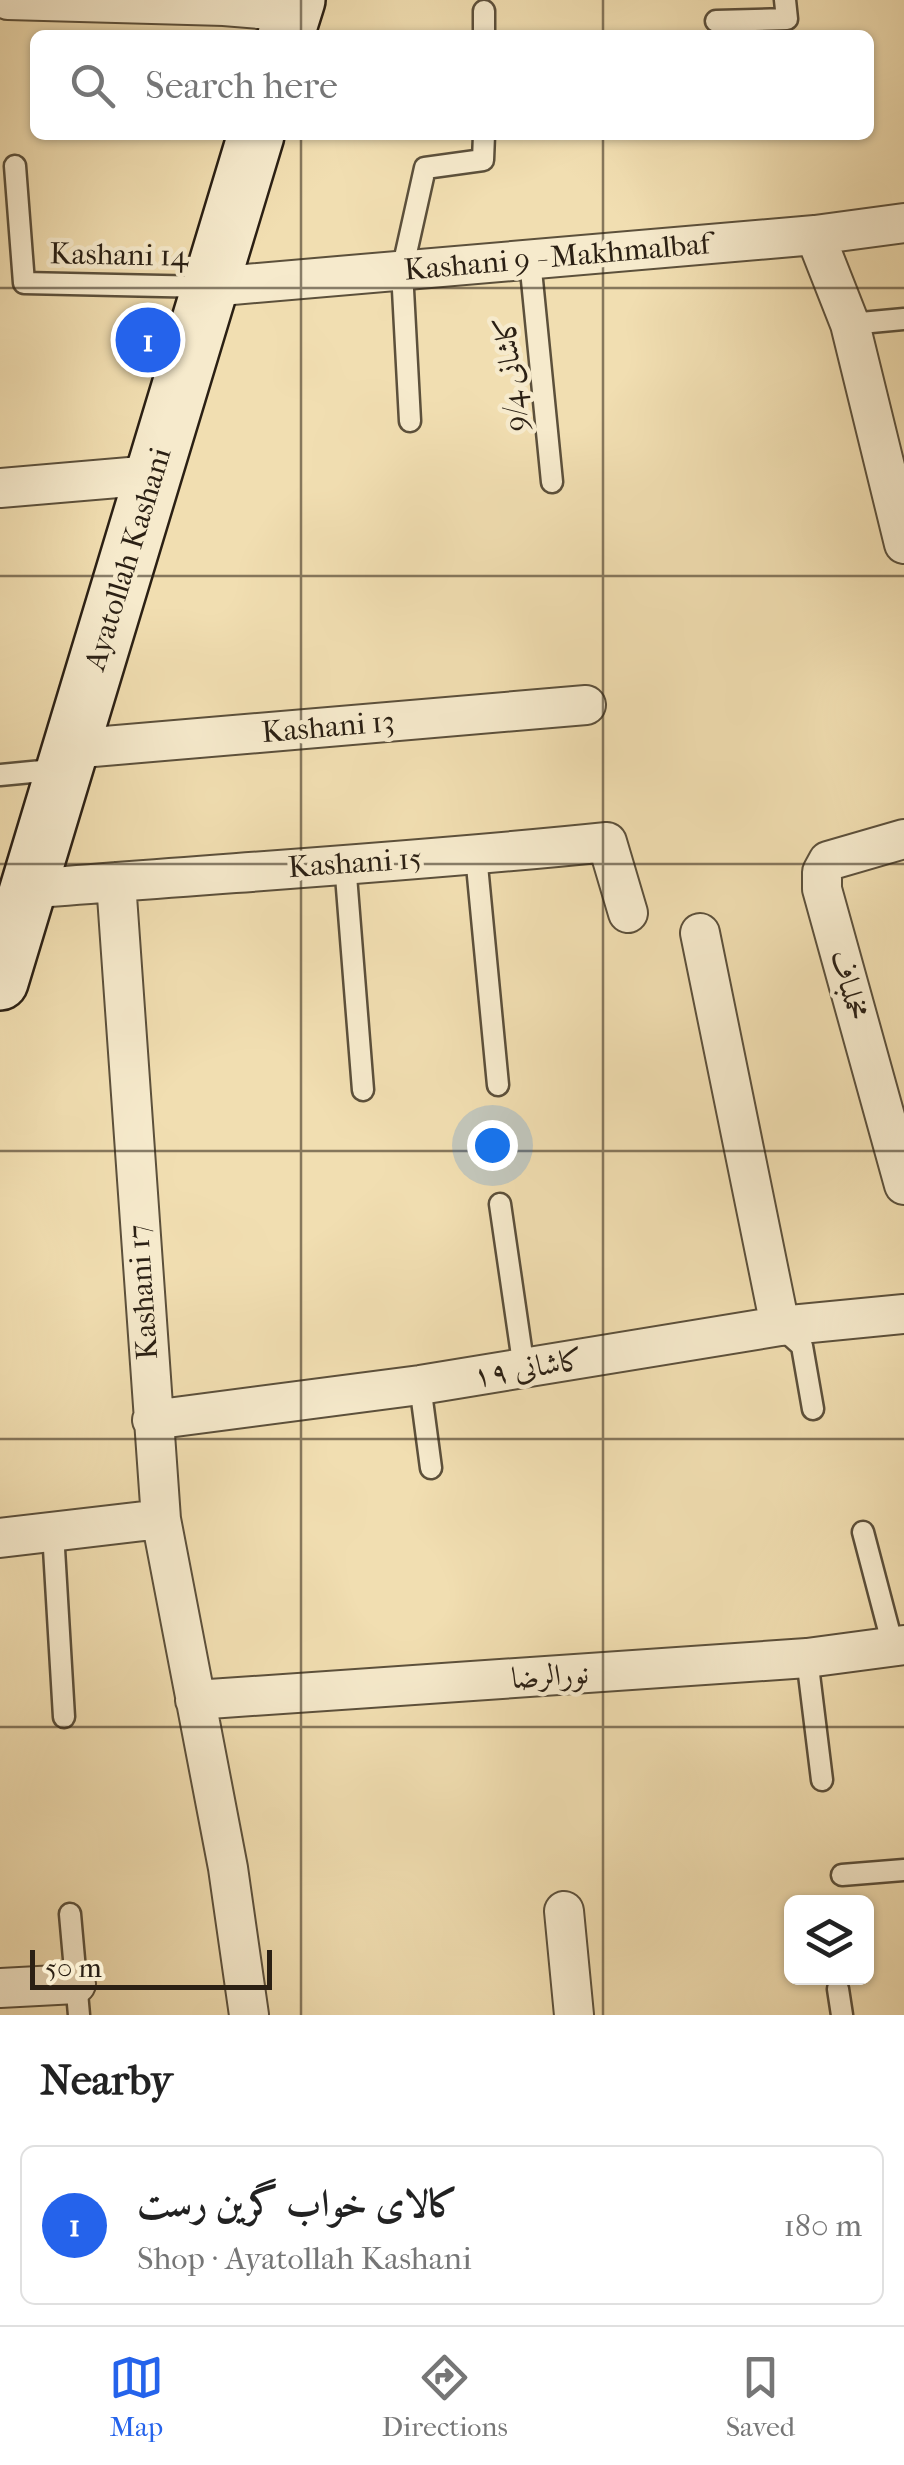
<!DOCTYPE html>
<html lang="en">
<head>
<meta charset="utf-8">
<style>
  :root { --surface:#fff; --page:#f6f6f6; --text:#222; --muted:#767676; --line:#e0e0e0; --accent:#2563eb }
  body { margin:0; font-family:"IM FELL French Canon",Amiri,serif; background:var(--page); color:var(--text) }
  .controls { position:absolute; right:30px; bottom:30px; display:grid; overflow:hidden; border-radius:15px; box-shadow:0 2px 8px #0004 }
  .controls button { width:90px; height:90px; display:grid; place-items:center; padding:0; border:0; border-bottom:2px solid var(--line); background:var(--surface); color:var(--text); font:50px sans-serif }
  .scale { position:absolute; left:30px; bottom:25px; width:242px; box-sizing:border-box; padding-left:10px; border:5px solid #2b2014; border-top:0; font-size:28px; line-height:35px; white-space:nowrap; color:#2b2014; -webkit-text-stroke:8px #f6eacc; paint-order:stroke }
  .you { position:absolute; left:492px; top:1145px; width:35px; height:35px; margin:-25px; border:8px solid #fff; border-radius:50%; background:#1a73e8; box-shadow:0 0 0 15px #1a73e833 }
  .badge { display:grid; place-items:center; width:65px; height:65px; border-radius:50%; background:var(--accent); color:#fff; font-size:32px; font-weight:700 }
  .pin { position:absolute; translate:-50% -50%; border:5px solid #fff; box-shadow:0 2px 10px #0006 }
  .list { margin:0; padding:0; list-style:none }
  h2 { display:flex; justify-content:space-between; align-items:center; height:130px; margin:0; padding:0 40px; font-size:42px }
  h2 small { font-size:32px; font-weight:400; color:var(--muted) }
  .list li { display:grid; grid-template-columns:65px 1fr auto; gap:30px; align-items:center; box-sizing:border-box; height:160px; margin:0 20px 20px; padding:0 20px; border:2px solid var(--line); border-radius:15px }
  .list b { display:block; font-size:38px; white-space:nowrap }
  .list p { margin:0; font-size:32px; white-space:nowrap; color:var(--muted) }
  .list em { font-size:32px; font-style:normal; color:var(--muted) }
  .icon { flex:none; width:55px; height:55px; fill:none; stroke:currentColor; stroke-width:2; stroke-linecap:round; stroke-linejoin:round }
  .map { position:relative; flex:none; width:904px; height:2015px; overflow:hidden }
  .search { position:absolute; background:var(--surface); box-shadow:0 2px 8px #0004; left:30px; right:30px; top:30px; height:110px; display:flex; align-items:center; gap:25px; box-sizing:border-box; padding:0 35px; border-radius:15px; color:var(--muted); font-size:38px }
  .sheet { height:310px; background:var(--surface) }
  nav { display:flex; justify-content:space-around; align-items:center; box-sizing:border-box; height:140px; border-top:2px solid var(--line); background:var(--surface); font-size:28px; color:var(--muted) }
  nav a { display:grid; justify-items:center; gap:5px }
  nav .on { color:var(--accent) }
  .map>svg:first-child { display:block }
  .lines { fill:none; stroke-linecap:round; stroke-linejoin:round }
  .service-casing { stroke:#5c503b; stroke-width:25 }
  .minor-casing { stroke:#5c503b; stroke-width:42 }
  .secondary-casing { stroke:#2b2014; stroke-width:60 }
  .service { stroke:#f6eacc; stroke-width:20 }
  .minor { stroke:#f6eacc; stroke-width:38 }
  .secondary { stroke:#f6eacc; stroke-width:55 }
  .grid { fill:none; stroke:#2b2014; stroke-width:2.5; stroke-opacity:0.55 }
  .labels { text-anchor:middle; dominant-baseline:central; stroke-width:9; stroke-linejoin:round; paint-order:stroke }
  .street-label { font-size:30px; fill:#2b2014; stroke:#f6eacc }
</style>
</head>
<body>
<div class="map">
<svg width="904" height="2015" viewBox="0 0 904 2015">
  <rect width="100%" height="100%" fill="#f1deb1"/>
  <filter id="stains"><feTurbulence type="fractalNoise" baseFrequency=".002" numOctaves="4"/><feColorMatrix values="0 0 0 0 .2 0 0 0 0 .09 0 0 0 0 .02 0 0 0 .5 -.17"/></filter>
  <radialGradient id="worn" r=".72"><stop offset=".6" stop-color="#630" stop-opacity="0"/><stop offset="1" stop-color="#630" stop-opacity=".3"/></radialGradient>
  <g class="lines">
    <g class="service-casing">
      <path id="service" d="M716 21 787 19 785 0
        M484 35V11
        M15 166 24 283 208 287
        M530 260 552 482
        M850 324 904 319
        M410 421 402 271 425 168 483 160 484 135
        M0 775 63 769
        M476 855 498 1085
        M345 863 363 1090
        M500 1204 524 1369
        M781 1327 802 1346 813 1409
        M420 1385 431 1468
        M53 1532 64 1717
        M863 1532 893 1646
        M807 1658 822 1780
        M842 1875 904 1870
        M70 1914 79 2015
        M838 1989 842 2015"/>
    </g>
    <g class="minor-casing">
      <path id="minor" d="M8 0 224 6 293 12
        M815 235 850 324 904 544
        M210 287 815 235 904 223
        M0 488 153 475
        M70 749 586 705
        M904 839 828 861 822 872V889L904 1185
        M116 882 161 1519 228 1868 249 2015
        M28 889C221 873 415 862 607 842L628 913
        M700 933 780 1326
        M152 1420 420 1385 780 1326 904 1314
        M0 1538 161 1519
        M195 1700 807 1658 904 1645
        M564 1911 574 2015
        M0 1988 76 1984"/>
    </g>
    <g class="secondary-casing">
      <path id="secondary" d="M286 35 297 0
        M0 982 256 135"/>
    </g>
    <use href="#service" class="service"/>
    <use href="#minor" class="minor"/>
    <use href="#secondary" class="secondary"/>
  </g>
  <path class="grid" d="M301 0V35M603 0V35M301 135V2015M603 135V2015M0 288H904M0 576H904M0 864H904M0 1151H904M0 1439H904M0 1727H904"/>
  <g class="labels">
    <g class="street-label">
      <text transform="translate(119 255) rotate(1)">Kashani 14</text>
      <text transform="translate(557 257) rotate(-5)">Kashani 9 - Makhmalbaf</text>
      <text transform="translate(511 374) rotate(-96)">کاشانی 9/4</text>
      <text transform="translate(128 559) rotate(-73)">Ayatollah Kashani</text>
      <text transform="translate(328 727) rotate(-5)">Kashani 13</text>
      <text transform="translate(355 863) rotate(-4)">Kashani 15</text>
      <text transform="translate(849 985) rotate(75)">مخملباف</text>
      <text transform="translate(143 1292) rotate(-94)">Kashani 17</text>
      <text transform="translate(528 1368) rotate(-9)">کاشانی ۱۹</text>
      <text transform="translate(550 1676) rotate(-4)">نورالرضا</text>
    </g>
  </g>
  <rect width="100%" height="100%" filter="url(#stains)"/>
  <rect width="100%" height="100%" fill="url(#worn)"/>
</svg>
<div class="controls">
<button><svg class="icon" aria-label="layers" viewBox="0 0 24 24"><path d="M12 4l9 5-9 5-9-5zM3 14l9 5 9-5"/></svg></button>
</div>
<div class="scale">50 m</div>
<div class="you"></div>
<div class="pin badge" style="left:148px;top:340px">1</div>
<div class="search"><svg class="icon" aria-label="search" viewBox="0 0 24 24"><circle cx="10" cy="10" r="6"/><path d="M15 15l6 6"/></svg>Search here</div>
</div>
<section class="sheet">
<h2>Nearby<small></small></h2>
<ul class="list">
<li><span class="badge">1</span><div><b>کالای خواب گرین رست</b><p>Shop · Ayatollah Kashani</p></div><em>180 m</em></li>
</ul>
</section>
<nav>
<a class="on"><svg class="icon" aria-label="map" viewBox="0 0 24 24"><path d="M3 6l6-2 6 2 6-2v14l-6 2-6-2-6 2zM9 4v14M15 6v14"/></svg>Map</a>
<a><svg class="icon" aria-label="directions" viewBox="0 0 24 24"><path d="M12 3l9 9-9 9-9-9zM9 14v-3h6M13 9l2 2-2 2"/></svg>Directions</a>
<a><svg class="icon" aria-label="saved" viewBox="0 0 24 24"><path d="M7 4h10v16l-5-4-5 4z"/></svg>Saved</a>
</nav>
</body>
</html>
